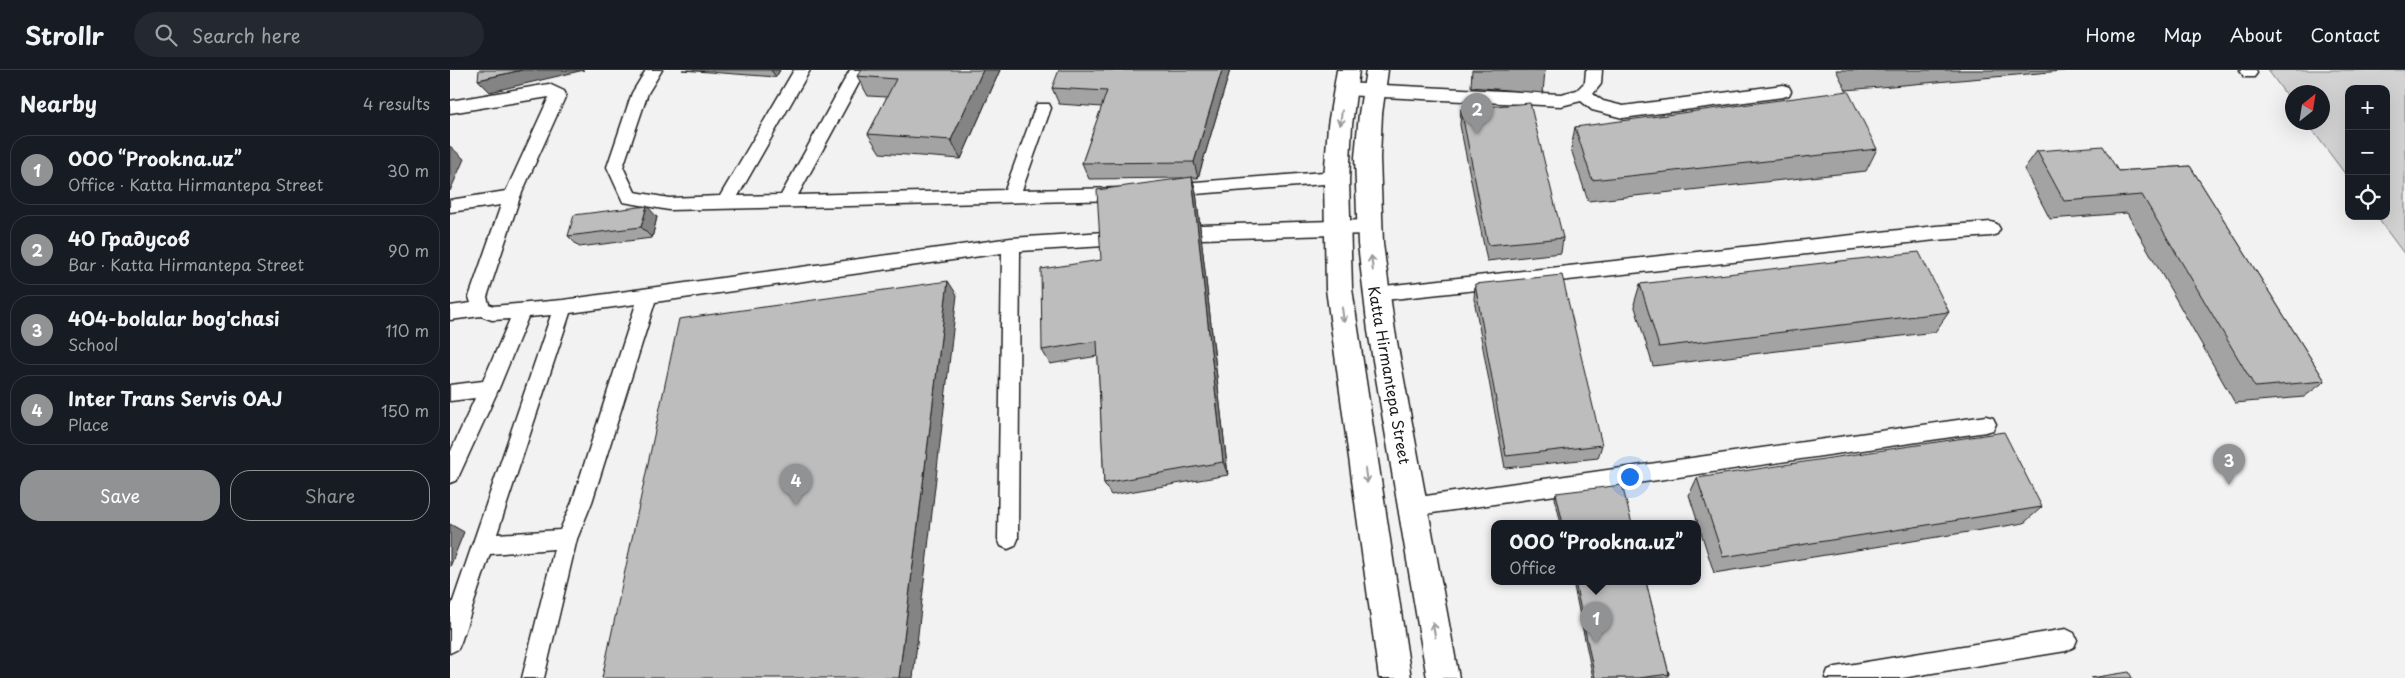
<!DOCTYPE html>
<html lang="en">
<head>
<meta charset="utf-8">
<style>
  :root { --surface:#171b24; --page:#242831; --text:#f1f3f6; --muted:#9ea1a6; --line:#363941; --accent:#919294 }
  body { margin:0; font-family:"Playpen Sans",sans-serif; background:var(--page); color:var(--text) }
  .controls { position:absolute; right:15px; top:15px; display:grid; overflow:hidden; border-radius:10px; box-shadow:0 5px 20px #0002 }
  .controls button { width:45px; height:45px; display:grid; place-items:center; padding:0; border:0; border-bottom:1px solid var(--line); background:var(--surface); color:var(--text); font:25px sans-serif }
  .compass { position:absolute; left:1835px; top:15px; width:45px; height:45px; border-radius:50%; background:var(--surface); box-shadow:0 5px 20px #0002; rotate:30deg }
  .you { position:absolute; left:1179px; top:406px; width:18px; height:18px; margin:-12px; border:4px solid #fff; border-radius:50%; background:#1a73e8; box-shadow:0 0 0 8px #1a73e833 }
  .badge { display:grid; place-items:center; width:32px; height:32px; border-radius:50%; background:var(--accent); color:#fff; font-size:16px; font-weight:700 }
  .pin { position:absolute; translate:-50% -41px; filter:drop-shadow(0 1px 2px #0008) }
  .pin::after { content:''; position:absolute; top:26px; width:18px; height:15px; background:inherit; clip-path:polygon(0 0,100% 0,50% 100%) }
  .popup { position:absolute; left:1041px; top:450px; width:210px; height:65px; box-sizing:border-box; display:grid; place-content:center; border-radius:10px; background:var(--surface); filter:drop-shadow(0 1px 4px #0005); font-size:16px; white-space:nowrap; color:var(--muted) }
  .popup b { font-size:19px; color:var(--text) }
  .popup::after { content:''; position:absolute; left:50%; top:100%; margin-left:-10px; border:10px solid transparent; border-top-color:var(--surface) }
  .list { margin:0; padding:0; list-style:none }
  h2 { display:flex; justify-content:space-between; align-items:center; height:65px; margin:0; padding:0 20px; font-size:21px }
  h2 small { font-size:16px; font-weight:400; color:var(--muted) }
  .list li { display:grid; grid-template-columns:32px 1fr auto; gap:15px; align-items:center; box-sizing:border-box; height:70px; margin:0 10px 10px; padding:0 10px; border:1px solid var(--line); border-radius:20px }
  .list b { display:block; font-size:19px; white-space:nowrap }
  .list p { margin:0; font-size:16px; white-space:nowrap; color:var(--muted) }
  .list em { font-size:16px; font-style:normal; color:var(--muted) }
  .actions { display:flex; gap:10px; padding:15px 20px }
  .actions a { flex:1; padding:11px 0; border:1px solid var(--accent); border-radius:20px; text-align:center; font-size:18px; color:var(--accent) }
  .actions .main { background:var(--accent); color:#fff }
  .icon { flex:none; width:28px; height:28px; fill:none; stroke:currentColor; stroke-width:2; stroke-linecap:round; stroke-linejoin:round }
  .map { position:relative; flex:none; width:1955px; height:608px; overflow:hidden }
  header { display:flex; align-items:center; gap:30px; box-sizing:border-box; height:70px; padding:0 25px; background:var(--surface); border-bottom:1px solid var(--line) }
  header strong { font-size:24px }
  nav { display:flex; gap:28px; margin-inline-start:auto; font-size:18px }
  .search { width:350px; height:45px; background:var(--page); display:flex; align-items:center; gap:12px; box-sizing:border-box; padding:0 18px; border-radius:28px; color:var(--muted); font-size:19px }
  main { display:flex }
  aside { flex:1; background:var(--surface) }
  .map>svg:first-child { display:block }
  .green { fill:#d2d2d2; stroke:#777 }
  .lines { fill:none; stroke-linecap:round; stroke-linejoin:round }
  .service-casing { stroke:#1c1c1c; stroke-width:3 }
  .secondary-casing { stroke:#1c1c1c; stroke-width:3 }
  .service { fill:#fff; fill-rule:evenodd }
  .secondary { fill:#fff; fill-rule:evenodd }
  .wall { fill:#a3a3a3; stroke:#1c1c1c }
  .shaded-wall { fill:#848484; stroke:#1c1c1c }
  .building { fill:#bdbdbd; stroke:#1c1c1c }
  .oneway { stroke:#999 }
  .labels { text-anchor:middle; dominant-baseline:central; stroke-width:4.5; stroke-linejoin:round; paint-order:stroke }
  .street-label { font-size:15px; fill:#1c1c1c; stroke:#fff }
</style>
</head>
<body>
<header>
<strong>Strollr</strong>
<div class="search"><svg class="icon" aria-label="search" viewBox="0 0 24 24"><circle cx="10" cy="10" r="6"/><path d="M15 15l6 6"/></svg>Search here</div>
<nav><a>Home</a><a>Map</a><a>About</a><a>Contact</a></nav>
</header>
<main>
<aside>
<h2>Nearby<small>4 results</small></h2>
<ul class="list">
<li><span class="badge">1</span><div><b>OOO “Prookna.uz”</b><p>Office · Katta Hirmаntepa Street</p></div><em>30 m</em></li>
<li><span class="badge">2</span><div><b>40 Градусов</b><p>Bar · Katta Hirmаntepa Street</p></div><em>90 m</em></li>
<li><span class="badge">3</span><div><b>404-bolalar bog'chasi</b><p>School</p></div><em>110 m</em></li>
<li><span class="badge">4</span><div><b>Inter Trans Servis OAJ</b><p>Place</p></div><em>150 m</em></li>
</ul>
<div class="actions"><a class="main">Save</a><a>Share</a></div>
</aside>
<div class="map">
<svg width="1955" height="608" viewBox="0 0 1955 608">
  <rect width="100%" height="100%" fill="#f2f2f2"/>
  <filter id="ink" filterUnits="userSpaceOnUse"><feTurbulence type="fractalNoise" baseFrequency=".02" numOctaves="2"/><feDisplacementMap in="SourceGraphic" scale="10" xChannelSelector="R" yChannelSelector="G"/><feConvolveMatrix kernelMatrix="1 2 1 2 8 2 1 2 1" color-interpolation-filters="sRGB"/></filter>
  <g filter="url(#ink)">
    <path class="green" d="M1818 0H1955V185L1926 146H1936V19H1899V109L1857 53 1872 52V22H1842V33Z"/>
    <g class="lines">
      <g class="service-casing">
        <path id="service" d="M196 0H212L198 23 173 97 185 122 219 128 270 126 344 0H360L288 126 331 125 400 0H416L348 125 555 120 585 38 587 34H599L601 38 572 120 673 118 679 119 681 124 679 129 673 130 219 140 179 133 173 132 157 97 182 23Z
          M1136 0H1152L1151 14 1143 24 1153 31 1173 36 1333 15 1339 17 1341 21 1339 25 1333 27 1173 48 1142 40 1131 31 1111 36 894 25 888 23 886 19 888 15 894 13 1111 24 1127 20 1135 12Z
          M1790 0H1806L1807 3 1804 7H1794Z
          M99 14 114 21 116 25 70 127 37 227 39 234 43 236 113 230 561 168 655 162 661 164 664 169 661 174 655 176 570 181 568 469 565 476 558 479 551 476 548 469 552 183 205 232 142 432 127 469 94 608H72L104 479 40 484 11 572 8 579 0 583V540L101 245 78 247 49 318 7 410 0 413V383L25 328 0 331V315L33 311 60 249 42 250 31 246 0 250V236L21 233 19 227 51 135 0 142V130L56 121 99 27 0 43V31ZM186 234 122 432 110 460 47 464 120 243Z
          M886 101 892 103 894 107 892 111 886 113 720 126 714 124 712 120 714 116 720 114Z
          M918 150 924 152 927 157 924 162 918 164 751 169 745 167 742 162 745 157 751 155Z
          M1541 152 1547 154 1550 159 1547 164 1541 166 1486 170 925 231 919 229 916 224 919 219 925 217 1486 156Z
          M1536 346 1543 348 1546 354 1543 360 1536 362 962 446 955 444 952 437 955 430 962 428Z
          M1616 559 1624 563 1627 570 1624 577 1616 581 1452 608H1375L1378 600 1386 597Z"/>
      </g>
      <g class="secondary-casing">
        <path id="secondary" d="M887 0H909L902 55 899 110 902 219 961 608H929L876 219 874 110 878 55Z
          M916 0H938L932 44 930 87 933 174 945 261 1009 608H977L918 261 908 174 905 87 909 44Z"/>
      </g>
      <use href="#service" class="service"/>
      <use href="#secondary" class="secondary"/>
    </g>
    <path class="wall" d="M232 0H330L326 7Z
      M550 0 511 89 430 83 418 64 437 27 418 26 407 6Z
      M780 0 748 108H742L746 122 778 405 661 425 654 413 648 286 600 294 592 280 651 190 734 108 639 109 632 93 652 37 609 34 602 18Z
      M1022 0H1095L1093 23 1021 17Z
      M1386 0H1623L1396 20Z
      M1011 39 1113 168 1111 183 1037 191 1010 55Z
      M1125 57 1427 79 1416 101 1138 131 1121 79Z
      M1587 81 1668 101 1740 96 1875 311 1854 327 1785 333 1677 143 1600 149 1574 99Z
      M207 147 202 168 129 177 118 166Z
      M1025 214 1152 375 1148 388 1055 398 1024 229Z
      M1190 214 1499 242 1485 262 1203 296 1184 234Z
      M1247 408 1592 437 1574 453 1264 503 1239 425Z
      M1106 423 1182 454H1111L1105 428Z
      M1123 512H1196L1219 604 1217 608H1143Z"/>
    <path class="shaded-wall" d="M72 0H134L40 22 28 10Z
      M321 0H330L326 7Z
      M533 0H550L511 89 501 70Z
      M772 0H780L748 108 744 92Z
      M0 76 14 89 0 121Z
      M742 107 746 122 778 405 773 392Z
      M197 136 207 147 202 168 191 157Z
      M498 211 507 225 463 608H449Z
      M0 454 14 462 0 497Z"/>
    <path class="building" d="M29 0H72L28 10Z
      M411 0H533L501 70 418 64 446 9 407 6Z
      M609 0H772L744 92 632 93 657 21 602 18Z
      M1398 21 1427 79 1142 110 1125 57Z
      M1080 33 1113 168 1038 175 1011 39Z
      M1653 76 1668 101 1740 96 1875 311 1805 317 1692 125 1614 131 1587 81Z
      M742 107 773 392 654 413 647 271 592 280 591 199 651 190 647 120Z
      M197 136 191 157 118 166 124 145Z
      M1469 182 1499 242 1209 277 1190 214Z
      M1112 205 1152 375 1056 386 1025 214Z
      M498 211 449 608H152L229 249Z
      M1554 362 1592 437 1273 487 1247 408Z
      M1172 415 1182 454H1113L1106 423Z
      M1125 512H1196L1219 604 1189 608H1145Z
      M1679 602 1682 608H1641Z"/>
    <defs><path id="oneway-shaft" d="M-6 0H5M1.5-3L5.5 0L1.5 3" fill="none" stroke-width="1.6" stroke-linecap="round" stroke-linejoin="round" transform="scale(1.25)"/></defs>
    <g class="oneway">
      <use href="#oneway-shaft" transform="translate(891 48) rotate(97)"/>
      <use href="#oneway-shaft" transform="translate(922 193) rotate(-96)"/>
      <use href="#oneway-shaft" transform="translate(893 245) rotate(82)"/>
      <use href="#oneway-shaft" transform="translate(916 406) rotate(82)"/>
      <use href="#oneway-shaft" transform="translate(984 560) rotate(-100)"/>
    </g>
  </g>
  <g class="labels">
    <g class="street-label">
      <text transform="translate(940 305) rotate(80)">Katta Hirmаntepa Street</text>
    </g>
  </g>
</svg>
<div class="controls">
<button>+</button>
<button>−</button>
<button><svg class="icon" aria-label="locate" viewBox="0 0 24 24"><circle cx="12" cy="12" r="6"/><path d="M12 2v4M12 18v4M2 12h4M18 12h4"/></svg></button>
</div>
<svg class="compass" viewBox="-18 -18 36 36"><path d="M0-13l5 13h-10z" fill="#e53935"/><path d="M0 13l5-13h-10z" fill="#9ea1a6"/></svg>
<div class="you"></div>
<div class="pin badge" style="left:1146px;top:573px">1</div>
<div class="popup"><b>OOO “Prookna.uz”</b>Office</div>
<div class="pin badge" style="left:1027px;top:64px">2</div>
<div class="pin badge" style="left:1779px;top:415px">3</div>
<div class="pin badge" style="left:346px;top:435px">4</div>
</div>
</main>
</body>
</html>
